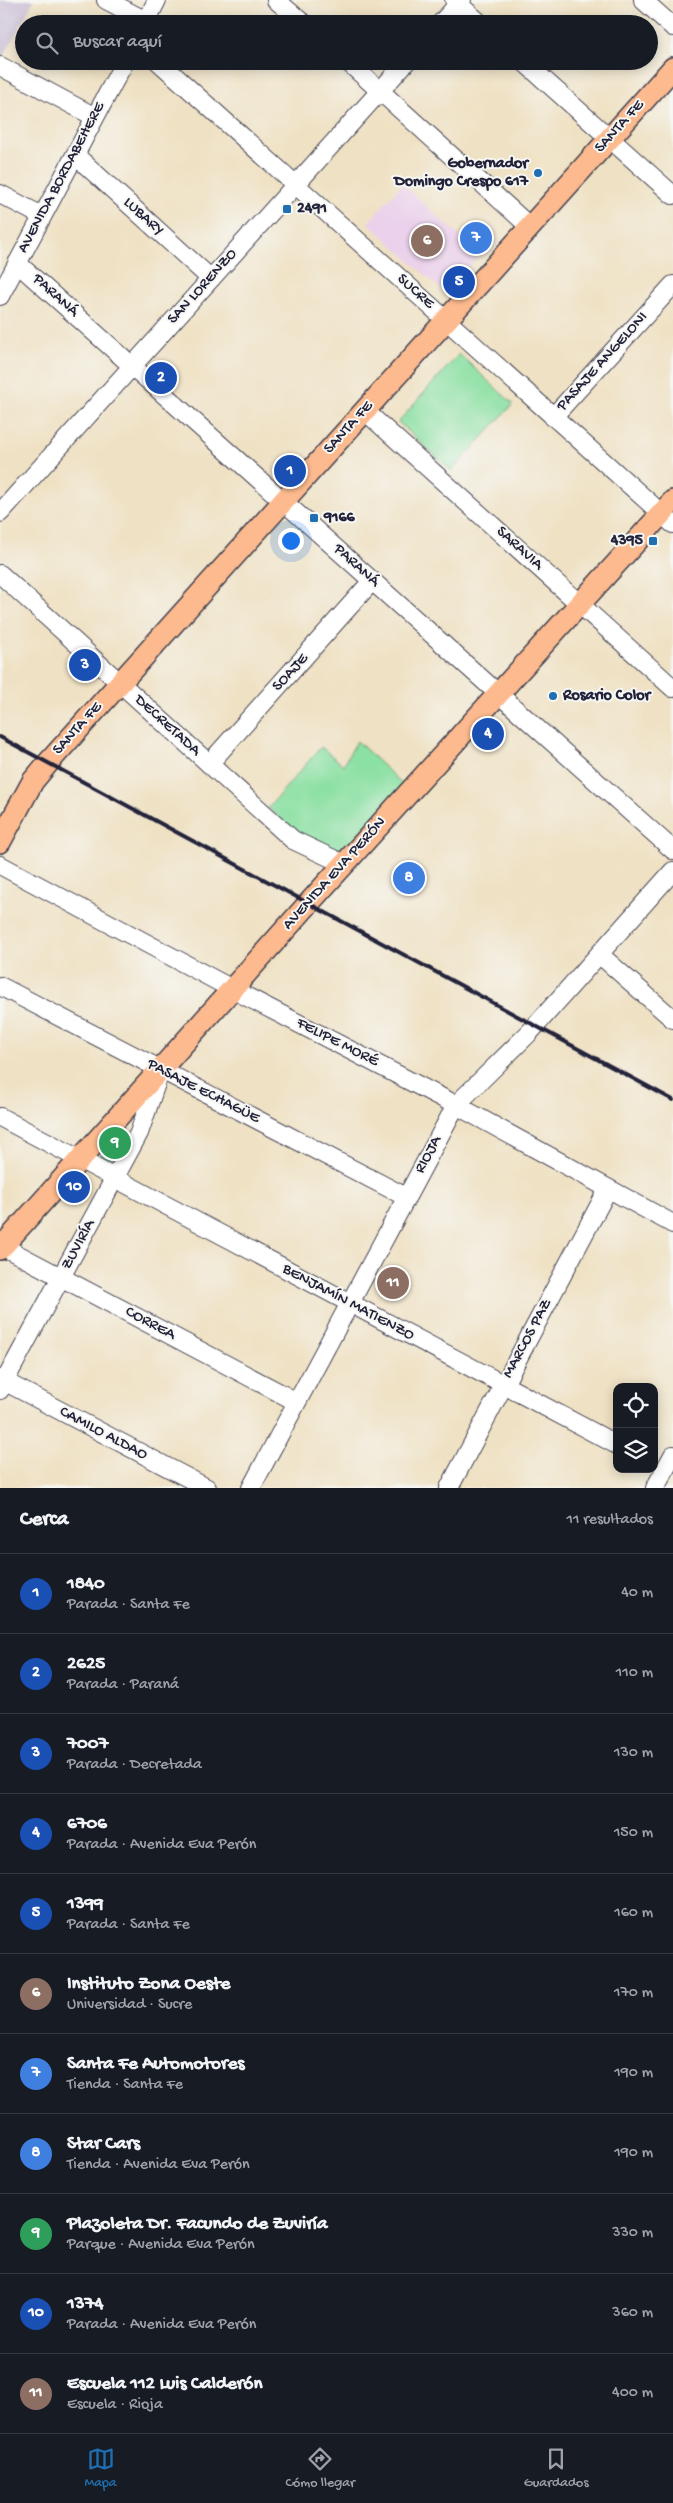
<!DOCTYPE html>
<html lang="es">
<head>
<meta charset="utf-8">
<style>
  :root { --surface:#171b24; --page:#20242c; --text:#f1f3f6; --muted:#9ea1a6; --line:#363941; --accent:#1f6fb2 }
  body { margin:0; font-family:"Gochi Hand",sans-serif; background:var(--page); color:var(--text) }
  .controls { position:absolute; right:15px; bottom:15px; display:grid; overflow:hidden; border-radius:10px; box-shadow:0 2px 12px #0003 }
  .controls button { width:45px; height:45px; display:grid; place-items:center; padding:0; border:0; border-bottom:1px solid var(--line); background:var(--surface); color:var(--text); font:25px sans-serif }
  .you { position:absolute; left:290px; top:540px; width:18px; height:18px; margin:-12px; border:4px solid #fff; border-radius:50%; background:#1a73e8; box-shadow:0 0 0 8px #1a73e833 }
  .badge { display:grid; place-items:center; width:32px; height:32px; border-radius:50%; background:var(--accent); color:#fff; font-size:16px; font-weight:700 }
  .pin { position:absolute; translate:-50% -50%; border:2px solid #fff; box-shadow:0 1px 5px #0006 }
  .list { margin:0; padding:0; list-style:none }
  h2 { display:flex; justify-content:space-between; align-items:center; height:65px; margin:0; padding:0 20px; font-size:21px }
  h2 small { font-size:16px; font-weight:400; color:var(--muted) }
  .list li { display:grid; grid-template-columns:32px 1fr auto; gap:15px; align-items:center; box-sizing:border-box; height:80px; padding:0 20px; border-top:1px solid var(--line) }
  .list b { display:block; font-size:19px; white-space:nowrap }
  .list p { margin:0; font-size:16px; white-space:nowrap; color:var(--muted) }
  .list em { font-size:16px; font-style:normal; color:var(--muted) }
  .icon { flex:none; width:28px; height:28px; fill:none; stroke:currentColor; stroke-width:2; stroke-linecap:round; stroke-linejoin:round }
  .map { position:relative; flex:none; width:673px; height:1488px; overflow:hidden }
  .search { position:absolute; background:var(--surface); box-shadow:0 2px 12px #0003; left:15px; right:15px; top:15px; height:55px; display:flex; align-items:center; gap:12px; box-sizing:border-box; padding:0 18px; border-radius:28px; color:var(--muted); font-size:19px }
  .sheet { height:945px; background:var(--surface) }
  nav { display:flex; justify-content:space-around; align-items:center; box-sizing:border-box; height:70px; border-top:1px solid var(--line); background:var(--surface); font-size:14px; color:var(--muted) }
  nav a { display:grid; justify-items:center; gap:2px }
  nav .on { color:var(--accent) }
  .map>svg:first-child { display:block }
  .built { fill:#ebd1eb }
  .industrial { fill:#cbbfd5 }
  .green { fill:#8be0a3; stroke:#56816f }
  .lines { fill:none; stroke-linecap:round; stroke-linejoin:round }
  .minor-casing { stroke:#413f4f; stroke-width:20 }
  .major-casing { stroke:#413f4f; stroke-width:24 }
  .minor { stroke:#fff; stroke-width:18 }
  .major { stroke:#fcba8e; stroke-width:21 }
  .rail { stroke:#22223b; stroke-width:4 }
  .poi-dot { fill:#1f6fb2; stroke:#f6f6f2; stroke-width:2 }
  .labels { text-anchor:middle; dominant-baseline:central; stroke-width:4; stroke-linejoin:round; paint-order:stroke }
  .street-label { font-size:16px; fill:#22223b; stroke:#f6f6f2 }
  .poi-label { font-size:16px; font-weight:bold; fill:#22223b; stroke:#f6f6f2; text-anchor:start }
</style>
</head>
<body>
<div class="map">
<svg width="673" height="1488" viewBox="0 0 673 1488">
  <rect width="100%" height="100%" fill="#f6f6f2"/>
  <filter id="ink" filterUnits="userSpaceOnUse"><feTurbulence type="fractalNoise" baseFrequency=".02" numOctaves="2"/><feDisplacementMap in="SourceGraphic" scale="10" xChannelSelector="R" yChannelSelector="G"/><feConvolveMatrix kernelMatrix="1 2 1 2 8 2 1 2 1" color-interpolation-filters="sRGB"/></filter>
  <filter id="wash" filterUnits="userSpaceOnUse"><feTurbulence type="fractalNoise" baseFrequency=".0096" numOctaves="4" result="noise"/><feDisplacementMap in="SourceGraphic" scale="20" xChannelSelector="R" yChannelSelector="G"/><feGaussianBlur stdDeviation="1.12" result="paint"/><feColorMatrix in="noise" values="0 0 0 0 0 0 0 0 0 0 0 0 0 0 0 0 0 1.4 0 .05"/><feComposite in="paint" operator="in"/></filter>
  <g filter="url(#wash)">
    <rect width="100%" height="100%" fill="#efe1c3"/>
    <path class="built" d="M402 184 480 254 445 293 368 223Z"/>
    <path class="industrial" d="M0 0H34L0 63Z"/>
    <path class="green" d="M459 354 513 404 452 471 398 422Z
      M357 741 403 785 342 852C313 850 289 825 268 808L321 747 343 765Z
      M128 1124 125 1134 106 1166 97 1160 101 1153Z"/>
  </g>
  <g filter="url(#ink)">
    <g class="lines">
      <g class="minor-casing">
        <path id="minor" d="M106 0 146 21
          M276 0 304 24
          M454 0 481 24
          M643 0 673 27
          M145 24 157 0
          M440 24 462 0
          M158 61 673 524
          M347 61 530 227
          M523 61 673 195
          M0 66 95 117
          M75 155 211 279
          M0 194 42 216
          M17 263 673 850
          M0 296 125 61
          M365 411 673 688
          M553 417 673 285
          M0 513 407 61
          M0 574 293 840 344 864
          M209 764 372 581
          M0 865 232 989 456 1105 673 1224
          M599 954 673 1019
          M0 986 406 1197
          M0 1117 617 1445
          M2 1246 297 1402
          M0 1379 207 1488
          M0 1390 139 1133 160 1072
          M251 1488 456 1105 529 1033 673 871
          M449 1488 608 1189
          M655 1488 673 1455"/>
      </g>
      <g class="major-casing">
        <path id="major" d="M0 842 33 781 48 763 673 68
          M0 1249 309 903 673 501"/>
      </g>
      <use href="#minor" class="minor"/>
      <use href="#major" class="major"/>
      <path class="rail" d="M0 737 673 1100"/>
    </g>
  </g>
  <g class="poi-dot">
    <circle cx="538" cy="173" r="5"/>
    <rect x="282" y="204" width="10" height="10" rx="2.5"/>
    <rect x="309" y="513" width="10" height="10" rx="2.5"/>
    <rect x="648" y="536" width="10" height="10" rx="2.5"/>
    <circle cx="553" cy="696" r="5"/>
  </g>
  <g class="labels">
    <g class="street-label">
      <text transform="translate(620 127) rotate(-48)">SANTA FE</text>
      <text transform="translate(62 178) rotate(-62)">AVENIDA BORDABEHERE</text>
      <text transform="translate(143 217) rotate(42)">LUBARY</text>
      <text transform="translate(203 287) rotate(-48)">SAN LORENZO</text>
      <text transform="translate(415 292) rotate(42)">SUCRE</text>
      <text transform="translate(55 296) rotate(42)">PARANÁ</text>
      <text transform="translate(603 362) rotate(-48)">PASAJE ANGELONI</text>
      <text transform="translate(349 428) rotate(-48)">SANTA FE</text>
      <text transform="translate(519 549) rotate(42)">SARAVIA</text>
      <text transform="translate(356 566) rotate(42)">PARANÁ</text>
      <text transform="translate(291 673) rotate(-48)">SOAJE</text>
      <text transform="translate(167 726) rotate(42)">DECRETADA</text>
      <text transform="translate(78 729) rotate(-48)">SANTA FE</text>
      <text transform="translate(335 874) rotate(-48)">AVENIDA EVA PERÓN</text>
      <text transform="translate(337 1043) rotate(27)">FELIPE MORÉ</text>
      <text transform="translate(203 1092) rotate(27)">PASAJE ECHAGÜE</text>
      <text transform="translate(429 1155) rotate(-62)">RIOJA</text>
      <text transform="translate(79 1245) rotate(-62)">ZUVIRÍA</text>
      <text transform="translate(348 1303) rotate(28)">BENJAMÍN MATIENZO</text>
      <text transform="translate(150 1324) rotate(28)">CORREA</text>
      <text transform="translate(528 1339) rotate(-62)">MARCOS PAZ</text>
      <text transform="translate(103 1434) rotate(28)">CAMILO ALDAO</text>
    </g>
    <g class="poi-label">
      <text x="528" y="164" text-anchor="end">Gobernador<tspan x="528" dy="18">Domingo Crespo 617</tspan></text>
      <text x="297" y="209">2491</text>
      <text x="324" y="518">9166</text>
      <text x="643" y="541" text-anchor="end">4395</text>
      <text x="563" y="696">Rosario Color</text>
    </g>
  </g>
</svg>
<div class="controls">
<button><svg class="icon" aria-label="locate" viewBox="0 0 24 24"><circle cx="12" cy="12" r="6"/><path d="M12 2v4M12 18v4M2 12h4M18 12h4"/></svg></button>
<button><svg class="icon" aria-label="layers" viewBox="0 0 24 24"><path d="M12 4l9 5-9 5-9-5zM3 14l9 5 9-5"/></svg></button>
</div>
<div class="you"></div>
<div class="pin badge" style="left:290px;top:471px;background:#1a4fb4">1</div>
<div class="pin badge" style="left:161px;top:378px;background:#1a4fb4">2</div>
<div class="pin badge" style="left:85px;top:665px;background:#1a4fb4">3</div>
<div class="pin badge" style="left:488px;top:734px;background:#1a4fb4">4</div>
<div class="pin badge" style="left:459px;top:282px;background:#1a4fb4">5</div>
<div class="pin badge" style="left:427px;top:241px;background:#8d6e63">6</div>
<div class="pin badge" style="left:476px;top:238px;background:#3f7fe0">7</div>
<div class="pin badge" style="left:409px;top:878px;background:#3f7fe0">8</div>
<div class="pin badge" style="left:115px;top:1143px;background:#2e9e5b">9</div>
<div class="pin badge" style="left:74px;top:1187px;background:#1a4fb4">10</div>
<div class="pin badge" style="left:393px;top:1283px;background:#8d6e63">11</div>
<div class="search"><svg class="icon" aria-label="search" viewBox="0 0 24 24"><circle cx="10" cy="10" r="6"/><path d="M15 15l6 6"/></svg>Buscar aquí</div>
</div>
<section class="sheet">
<h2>Cerca<small>11 resultados</small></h2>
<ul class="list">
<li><span class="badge" style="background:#1a4fb4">1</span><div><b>1840</b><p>Parada · Santa Fe</p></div><em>40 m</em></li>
<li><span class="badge" style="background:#1a4fb4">2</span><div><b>2625</b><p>Parada · Paraná</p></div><em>110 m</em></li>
<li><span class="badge" style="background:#1a4fb4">3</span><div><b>7007</b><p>Parada · Decretada</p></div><em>130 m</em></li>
<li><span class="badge" style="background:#1a4fb4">4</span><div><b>6706</b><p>Parada · Avenida Eva Perón</p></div><em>150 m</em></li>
<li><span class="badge" style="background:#1a4fb4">5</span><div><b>1399</b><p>Parada · Santa Fe</p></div><em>160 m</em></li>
<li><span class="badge" style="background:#8d6e63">6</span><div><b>Instituto Zona Oeste</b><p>Universidad · Sucre</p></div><em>170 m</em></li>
<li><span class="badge" style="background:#3f7fe0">7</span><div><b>Santa Fe Automotores</b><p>Tienda · Santa Fe</p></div><em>190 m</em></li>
<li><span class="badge" style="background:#3f7fe0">8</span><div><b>Star Cars</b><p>Tienda · Avenida Eva Perón</p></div><em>190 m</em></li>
<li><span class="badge" style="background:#2e9e5b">9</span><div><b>Plazoleta Dr. Facundo de Zuviría</b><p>Parque · Avenida Eva Perón</p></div><em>330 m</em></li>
<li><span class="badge" style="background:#1a4fb4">10</span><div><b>1374</b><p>Parada · Avenida Eva Perón</p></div><em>360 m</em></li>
<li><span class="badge" style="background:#8d6e63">11</span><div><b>Escuela 112 Luis Calderón</b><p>Escuela · Rioja</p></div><em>400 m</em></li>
</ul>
</section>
<nav>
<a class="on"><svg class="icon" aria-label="map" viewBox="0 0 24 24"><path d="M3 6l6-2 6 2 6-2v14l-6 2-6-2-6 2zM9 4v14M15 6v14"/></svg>Mapa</a>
<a><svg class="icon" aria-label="directions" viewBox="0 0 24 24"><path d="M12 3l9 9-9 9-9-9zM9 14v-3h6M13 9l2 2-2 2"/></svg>Cómo llegar</a>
<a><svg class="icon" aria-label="saved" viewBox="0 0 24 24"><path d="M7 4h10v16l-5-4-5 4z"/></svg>Guardados</a>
</nav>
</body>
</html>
